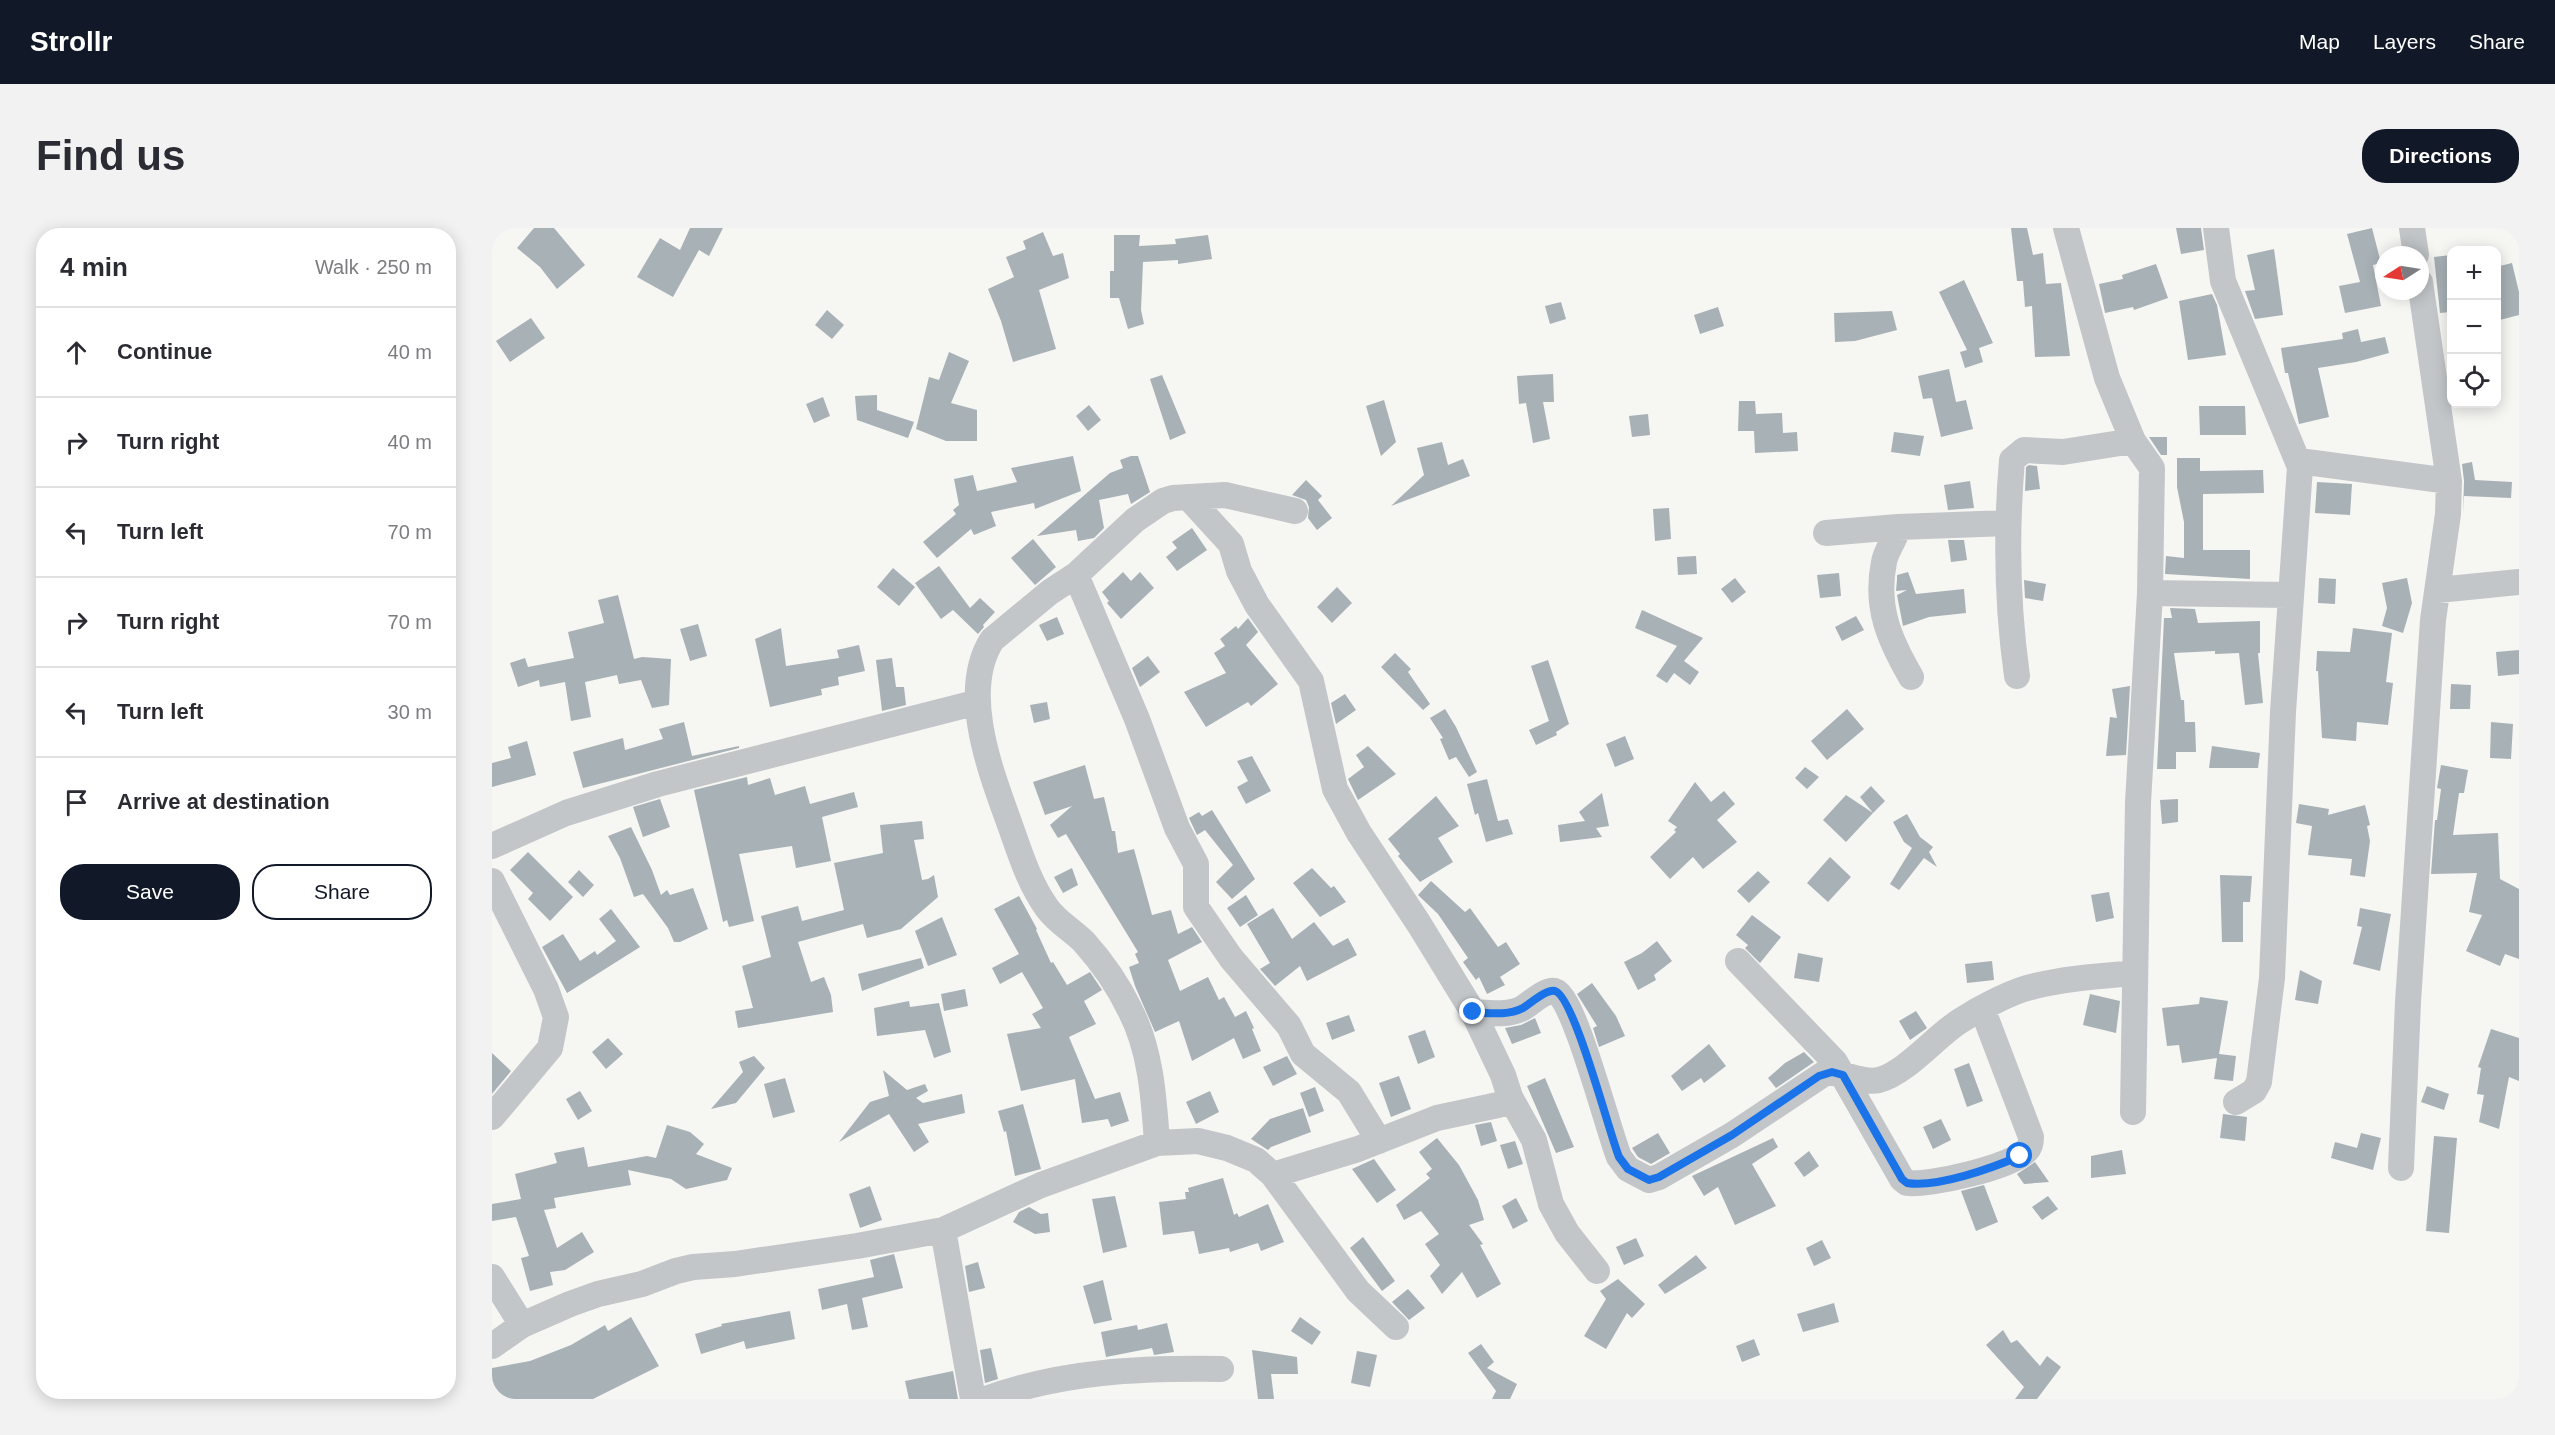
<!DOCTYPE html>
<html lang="en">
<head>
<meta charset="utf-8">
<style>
  :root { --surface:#fff; --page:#f2f2f3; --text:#2b2b33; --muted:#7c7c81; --line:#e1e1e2; --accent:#111827 }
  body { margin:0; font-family:Arial,sans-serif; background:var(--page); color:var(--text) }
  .controls { position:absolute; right:18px; top:18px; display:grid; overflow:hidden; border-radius:12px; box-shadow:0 3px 15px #0003 }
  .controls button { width:54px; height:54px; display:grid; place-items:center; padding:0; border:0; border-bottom:2px solid var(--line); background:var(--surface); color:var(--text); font:30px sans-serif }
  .compass { position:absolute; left:1883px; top:18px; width:54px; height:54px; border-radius:50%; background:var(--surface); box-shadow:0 3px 15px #0003; rotate:258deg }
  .stop { position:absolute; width:18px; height:18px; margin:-14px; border:4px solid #1a73e8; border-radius:50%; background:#fff }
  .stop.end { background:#1a73e8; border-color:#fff; box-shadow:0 2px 6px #0008 }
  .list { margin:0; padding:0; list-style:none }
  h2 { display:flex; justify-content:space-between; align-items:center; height:78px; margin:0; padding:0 24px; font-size:26px }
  h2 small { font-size:20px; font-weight:400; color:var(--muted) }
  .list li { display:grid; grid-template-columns:39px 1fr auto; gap:18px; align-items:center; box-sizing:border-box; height:90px; padding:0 24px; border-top:2px solid var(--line) }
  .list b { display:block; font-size:22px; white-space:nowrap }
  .list em { font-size:20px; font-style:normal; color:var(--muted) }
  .actions { display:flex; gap:12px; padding:18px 24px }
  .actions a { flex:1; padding:14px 0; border:2px solid var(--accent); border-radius:24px; text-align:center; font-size:21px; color:var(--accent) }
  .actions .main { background:var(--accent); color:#fff }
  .icon { flex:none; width:33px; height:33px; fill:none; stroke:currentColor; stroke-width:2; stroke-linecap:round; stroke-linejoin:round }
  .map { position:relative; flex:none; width:2027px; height:1171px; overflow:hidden; border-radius:24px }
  header { display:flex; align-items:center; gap:36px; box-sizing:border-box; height:84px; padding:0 30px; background:var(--accent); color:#fff }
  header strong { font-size:28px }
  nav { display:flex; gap:33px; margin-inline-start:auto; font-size:21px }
  .intro { display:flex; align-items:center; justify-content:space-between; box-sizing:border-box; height:144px; padding:0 36px }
  h1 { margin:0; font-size:42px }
  .button { padding:15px 27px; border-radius:24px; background:var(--accent); color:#fff; font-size:21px; font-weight:700 }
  main { display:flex; gap:36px; padding:0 36px }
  aside { flex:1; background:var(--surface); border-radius:24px; box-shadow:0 3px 15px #0003 }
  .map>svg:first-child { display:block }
  .building { fill:#a8b1b6 }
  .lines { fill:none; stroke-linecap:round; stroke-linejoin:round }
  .street { stroke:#c2c6c9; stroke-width:26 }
  .route { stroke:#1a73e8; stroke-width:8 }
</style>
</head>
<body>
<header>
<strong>Strollr</strong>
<nav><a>Map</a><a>Layers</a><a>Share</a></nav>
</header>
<div class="intro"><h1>Find us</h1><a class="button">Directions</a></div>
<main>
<aside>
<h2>4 min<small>Walk · 250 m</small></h2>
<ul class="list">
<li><svg class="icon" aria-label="ahead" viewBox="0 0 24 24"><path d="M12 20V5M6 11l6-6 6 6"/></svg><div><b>Continue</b></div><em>40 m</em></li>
<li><svg class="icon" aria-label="right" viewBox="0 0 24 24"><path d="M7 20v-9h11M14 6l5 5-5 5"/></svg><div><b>Turn right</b></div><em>40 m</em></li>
<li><svg class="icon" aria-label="left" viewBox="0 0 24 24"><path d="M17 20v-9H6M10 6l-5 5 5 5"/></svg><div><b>Turn left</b></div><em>70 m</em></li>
<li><svg class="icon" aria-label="right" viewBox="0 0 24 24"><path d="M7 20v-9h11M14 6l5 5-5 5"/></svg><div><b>Turn right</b></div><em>70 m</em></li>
<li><svg class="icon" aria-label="left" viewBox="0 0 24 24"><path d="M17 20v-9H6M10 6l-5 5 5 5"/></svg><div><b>Turn left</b></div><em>30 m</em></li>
<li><svg class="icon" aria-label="arrive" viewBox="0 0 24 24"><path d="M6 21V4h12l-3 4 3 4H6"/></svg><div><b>Arrive at destination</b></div></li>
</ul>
<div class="actions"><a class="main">Save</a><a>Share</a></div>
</aside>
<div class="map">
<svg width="2027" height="1171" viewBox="0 0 2027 1171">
  <rect width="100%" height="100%" fill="#f6f6f3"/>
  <path class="building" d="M42 0H62L93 37 65 61 48 39 25 20Z
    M198 0H231L217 28 207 22 181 69 145 49 168 10 188 22Z
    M1519 0H1535L1541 27 1551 25 1554 56 1569 55 1578 128 1543 129 1540 78 1533 79 1531 53H1525Z
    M1684 0H1709L1712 22 1689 26Z
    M1880 0 1889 35 1881 37 1889 78 1853 85 1847 58 1868 54 1855 6Z
    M551 4 561 28 571 25 577 50 547 62 564 121 521 134 509 93 496 61 522 49 514 29 534 21 531 13Z
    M622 7H648L647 18 684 16 683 11 716 7 720 31 686 36V32L651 34 649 82 652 96 636 101 627 70H618V43H622Z
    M1782 21 1791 87 1763 91 1753 63 1763 62 1755 27Z
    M1959 27V84L1948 85 1942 29Z
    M2020 35 2027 64V87L2004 93V39Z
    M1664 36 1676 70 1642 82 1641 79 1613 85 1607 56 1631 51 1630 47Z
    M1472 52 1501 115 1487 120 1491 134 1473 140 1468 124 1475 122 1447 64Z
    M1720 66 1725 77 1734 127 1696 132 1687 73Z
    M1069 74 1074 91 1058 96 1053 78Z
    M1226 79 1232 98 1208 106 1202 87Z
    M335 82 352 97 340 111 323 97Z
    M1400 83 1405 102 1363 113 1343 114 1342 85Z
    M39 90 53 110 18 134 4 113Z
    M1866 101 1869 114 1893 109 1897 125 1864 134 1826 140 1837 189 1807 196 1796 145H1793L1789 120 1851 111 1850 105Z
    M457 124 477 133 459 175 485 182V213H454L424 201 437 149 447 152Z
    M1457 141 1464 174 1474 172 1481 201 1449 209 1440 170 1431 171 1426 148Z
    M1061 146 1062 174H1051L1058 211 1041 215 1034 175 1027 176 1025 148Z
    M670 147 694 205 678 212 658 151Z
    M385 167V182L422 194 416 210 365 192 363 168Z
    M331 169 338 188 322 195 314 176Z
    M892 172 904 214 889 228 874 178Z
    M1247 173H1263L1264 186 1290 185 1291 205 1305 204 1306 223 1263 225 1262 203H1246Z
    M597 177 609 192 596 203 584 188Z
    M1707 178H1753L1754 207H1708Z
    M1156 186 1158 207 1140 209 1137 188Z
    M1402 204 1432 208 1428 228 1399 224Z
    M1657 209H1675V227H1669Z
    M950 214 956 237 971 231 978 248 899 278 932 247 925 220Z
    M581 228 589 263 543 281 542 275 499 284 504 298 482 307 479 301 445 330 431 314 464 286 461 282 467 277 462 251 481 247 485 263 525 254 519 240Z
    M639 228H646L658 264 639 276 636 266 607 272 612 300 602 310 586 313 584 302 545 308 618 245 631 240 628 232Z
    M1685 230H1708V243L1771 242 1772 265 1711 266V322H1758V351L1673 346 1674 328 1692 330V294L1685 259Z
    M1980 234 1983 252 2020 254 2019 270 1972 268 1971 286 1972 253 1970 236Z
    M1537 237 1545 238 1548 261 1533 263 1534 239Z
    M814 252 830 268 826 272 840 290 825 302 816 290 817 279 814 272 800 267Z
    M1478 253 1482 280 1456 282 1452 257Z
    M1825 254 1860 256 1858 287 1823 285Z
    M1177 280 1179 311 1163 313 1161 281Z
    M700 300 715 322 685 343 674 329 685 320 680 314Z
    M541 311 564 339 543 357 519 330Z
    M1456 312H1472L1475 332 1459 334Z
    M1204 328 1205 346 1186 347 1185 329Z
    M447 338 478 380 488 370 503 384 491 397 492 399 486 406 461 382 449 391 423 355Z
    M401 340 423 359 407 378 385 359Z
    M631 344 639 353 648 344 662 360 629 391 615 375 617 373 610 364Z
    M1416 344 1424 366 1472 361 1474 385 1437 389 1411 398 1405 367 1415 362 1404 363 1405 352V347Z
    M1347 345 1349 368 1328 370 1325 347Z
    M1243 350 1254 364 1240 375 1229 361Z
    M1827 350 1844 351 1843 376 1826 375Z
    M1915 350 1920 375 1911 405 1890 398 1895 380 1890 355Z
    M1532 352 1554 356 1551 373 1533 370Z
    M845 359 860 375 840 395 825 379Z
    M126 367 142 431 150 429 179 431 177 477 160 480 149 452 127 456 125 447 93 454 99 489 79 493 73 454 48 459 47 452 26 459 18 435 33 430 36 439 82 430 76 404 112 395 106 372Z
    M1678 380 1703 381 1706 395 1768 393V425H1766L1771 475 1753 477 1747 425 1723 426V423L1682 425 1689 472H1692L1693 494H1703L1704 524H1684V541H1665L1672 390H1680Z
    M1150 382 1211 410 1192 433 1207 444 1198 457 1182 445 1175 455 1164 448 1185 418 1143 400Z
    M1364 388 1372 402 1350 413 1343 399Z
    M565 389 572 406 555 413 547 397Z
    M756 390 766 404 754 417 786 456 759 478 756 474 714 499 692 464 734 445 722 425 733 418 728 411 744 398 746 401Z
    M206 396 215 428 198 433 188 401Z
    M289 400 294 438 347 430 345 422 367 417 373 443 346 449 347 457 329 461 330 467 278 479 263 411Z
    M1861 400 1900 405 1894 454 1901 455 1896 497 1865 494 1864 513 1830 510 1826 443H1824L1825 423 1858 424Z
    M2027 422V446L2006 448 2004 424Z
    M903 425 919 441 916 444 938 476 931 482 889 439Z
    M656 428 668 444 648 459 640 440Z
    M400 430 404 459H412L414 477 390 483 384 432Z
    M1056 432 1077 496 1064 504 1065 507 1044 517 1037 502 1057 493 1039 438Z
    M1959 456 1979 457 1978 481H1958Z
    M1638 458 1634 527 1614 528 1618 489 1625 490 1620 461Z
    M853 466 864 482 844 496 839 475Z
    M555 474 558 491 542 495 538 477Z
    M953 481 964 499 985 544 977 549 964 529 957 532 948 511 951 510 938 490Z
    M1355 481 1372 501 1335 532 1319 513Z
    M192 494 200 528 247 518V520L91 560 81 524 131 510 133 522 171 511 167 501Z
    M1999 494 2021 496 2019 531 1998 530Z
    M1133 508 1142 531 1123 539 1114 516Z
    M35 513 44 547 0 559V535L19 530 16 519Z
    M876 518 904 546 866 572 856 551 872 539 864 527Z
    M1720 518 1768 525 1766 540H1717Z
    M760 528 779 563 754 576 745 559 756 553 745 533Z
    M593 537 602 571 612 569 620 603H623L626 625 642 621 660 687 679 682 686 706 700 699 710 714 676 732 688 763 716 749 727 772 732 769 743 789 754 783 762 800 760 801 769 823 751 831 742 810 700 833 687 793 663 804 643 758 637 739 647 735 643 726 646 724 574 606 566 610 558 597 580 578 553 587 541 554Z
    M1949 537 1976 542 1972 565H1967L1961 607 2006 605 2008 651 2027 661V731L2013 726 2008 738 1974 723 1990 687 1977 684 1985 645 1939 646 1943 592H1945L1949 561 1945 560Z
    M1313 539 1327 549 1315 561 1303 550Z
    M255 549 256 557 278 550 283 567 313 558 318 576 362 564 366 579 330 589 339 633 304 640 300 618 247 626 262 693 237 699 235 692 231 694 202 562Z
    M995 551 1006 593 1016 591 1021 606 994 614 986 585 983 587 975 556Z
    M1203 554 1219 574 1232 563 1243 576 1225 592 1245 614 1211 641 1201 629 1178 651 1158 629 1184 604 1182 602 1185 599 1176 593Z
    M1379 558 1393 573 1381 585 1368 569Z
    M1110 565 1117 598 1104 600 1110 609 1068 614 1066 597 1093 593 1087 584Z
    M1354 567 1381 585 1354 614 1331 592Z
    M944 568 967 598 946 610 961 634 928 654 906 628 908 626 896 611Z
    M168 571 178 599 151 609 141 579Z
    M1686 571V594L1670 596 1668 572Z
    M1807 576 1837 581 1836 587 1873 577 1878 597 1875 598 1878 613 1873 649 1858 647 1860 631 1816 627 1820 598 1804 595Z
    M720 582 763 651 740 671 724 654 741 637 713 602 705 607 697 590 707 584 710 588Z
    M1415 586 1428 609 1441 619 1437 624 1445 639 1432 630 1407 662 1398 656 1420 620 1412 614 1401 594Z
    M430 593 432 611 422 612 430 652 436 651 442 647 446 669 409 701 375 710 371 696 306 714 319 754 332 749 339 767 341 784 246 800 243 783 261 780 250 738 279 729 269 688 306 678 310 693 352 682 342 635 391 625 388 597Z
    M139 599 160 642 169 667 175 662 178 667 201 660 216 701 188 714H182L176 700 151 666 142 669 128 630 116 608Z
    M36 624 81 669 58 693 36 671 41 665 18 642Z
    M1338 629 1359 649 1336 674 1315 655Z
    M580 640 586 657 571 665 562 649Z
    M820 640 839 660 842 658 854 674 828 689 801 655Z
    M87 642 102 657 91 669 76 654Z
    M1266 643 1278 654 1257 675 1245 663Z
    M1728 647 1760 648 1758 674H1751V714H1730Z
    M939 653 973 684 978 680 1006 719 1014 714 1028 736 1008 749 1013 757 995 766 987 749 984 752 971 734 976 730 946 686 926 667Z
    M1617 664 1622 690 1604 694 1599 667Z
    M754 667 766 687 748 699 735 680Z
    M527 668 545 701 544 702 559 735 561 734 575 757 598 744 610 762 592 773 604 796 577 809 603 871 628 864 637 893 619 899 616 891 590 895 583 851 529 863 515 806 549 800 540 786 551 780 530 744 508 756 500 740 527 726 502 681Z
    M781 680 800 711 822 694 841 718 856 710 865 727 815 753 808 738 783 758 768 741 778 735 755 696Z
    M1868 680 1899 686 1888 743 1861 736 1870 699 1865 698Z
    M119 681 148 719 75 765 50 719 71 706 88 733 103 723 105 727 124 713 107 691Z
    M1260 687 1289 709 1268 735 1253 720 1256 717 1244 707Z
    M450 689 465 727 436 738 423 703Z
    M1165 713 1180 733 1162 747 1164 752 1146 762 1132 734 1150 725Z
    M1306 725 1331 730 1327 754 1302 750Z
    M429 730 432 740 370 763 366 746Z
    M1500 733 1502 752 1475 755 1473 736Z
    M1808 742 1830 753 1826 776 1803 772Z
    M1100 755 1124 788 1133 808 1107 819 1101 800 1105 798 1085 766Z
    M473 761 476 778 452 783 449 766Z
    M1598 766 1628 773 1624 805 1591 797Z
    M1708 769 1736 773 1727 826 1744 828 1741 853 1722 851 1725 830 1690 835 1687 817 1675 818 1670 780 1707 776Z
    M417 773 418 779 447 775 459 824 442 830 433 802 385 808 382 780Z
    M1424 783 1435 800 1418 812 1407 793Z
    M857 787 863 803 840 812 834 795Z
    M1043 790 1049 805 1020 816 1013 800 1029 797Z
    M1999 801 2027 810V853L2017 849 2007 901 1987 894 1992 867 1985 866 1989 840 1986 839Z
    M933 802 943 829 926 836 916 808Z
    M116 810 131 826 114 841 100 824Z
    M1217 816 1234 838 1212 855 1209 850 1190 863 1179 848Z
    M1312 824 1322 834 1284 860 1276 850 1293 835Z
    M0 825 19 843 0 866Z
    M262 828 273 840 244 875 219 881 251 844 247 834Z
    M795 828 805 846 781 858 771 839Z
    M1477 835 1491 873 1475 879 1462 841Z
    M391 842 415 862 433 856 436 863 424 870 431 875 470 866 473 885 426 896 437 914 422 924 397 886 347 914 378 874 397 868Z
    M907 848 919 881 899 889 887 855Z
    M293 850 303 884 281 890 272 856Z
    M1053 850 1082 919 1064 925 1035 858Z
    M1935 858 1957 866 1952 882 1929 874Z
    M823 859 832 883 817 889 808 865Z
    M88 863 100 883 86 892 74 871Z
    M718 863 727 884 704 896 694 874Z
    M531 876 549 941 523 948 514 903 512 904 506 883Z
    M811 880 819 904 779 919 776 922 759 911 778 891Z
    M1731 886 1755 889 1753 913 1728 910Z
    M1449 891 1459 912 1441 921 1431 899Z
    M999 894 1005 913 989 918 983 897Z
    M175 897 198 904 212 916 204 926 240 940 235 952 194 961 179 951 136 942 139 957 62 970 64 980 52 982 65 1020 90 1004 102 1024 73 1042 58 1044 61 1057 38 1063 29 1030 37 1028 24 989 0 993V976L29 971 23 946 65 935 62 925 92 919 96 939 155 928 164 930Z
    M1166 905 1178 925 1159 936 1146 929 1140 920Z
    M1869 905 1889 910 1881 942 1839 930 1843 914 1865 920Z
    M1942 908 1965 910 1957 1005 1934 1003Z
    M945 910 967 937 986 972 992 992 977 997 991 1016 988 1017 1009 1056 985 1070 970 1044 950 1066 938 1048 948 1037 933 1016 947 1006 929 983 912 992 904 977 938 950 934 946 940 941 927 924Z
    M1281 910 1286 919 1260 936 1284 978 1243 997 1226 959 1212 968 1200 948Z
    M1023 913 1031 936 1016 941 1008 917Z
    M1630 922 1634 946 1599 950V928Z
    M1317 923 1327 938 1312 949 1302 935Z
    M882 931 904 962 885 975 860 941Z
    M1543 934 1557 954 1532 956 1525 946Z
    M731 950 742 987 745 985 747 989 776 976 792 1014 769 1023 766 1015 738 1024 737 1020 707 1026 702 1003 671 1007 667 974 694 971 693 964H697L696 960Z
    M1492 957 1506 994 1484 1003 1469 963Z
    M378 958 390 992 368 1000 357 966Z
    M623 968 635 1019 611 1025 600 971Z
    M1556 968 1566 981 1550 992 1540 979Z
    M1024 970 1036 993 1021 1001 1010 978Z
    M537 979 549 986 556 985 558 1004 543 1006 521 994 527 984Z
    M871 1009 903 1053 890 1063 858 1020Z
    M1144 1010 1152 1028 1132 1037 1124 1019Z
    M1330 1012 1339 1030 1322 1038 1314 1020Z
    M402 1026 411 1060 370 1070 376 1099 360 1102 355 1076 330 1082 326 1061 382 1049 378 1032Z
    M1204 1027 1215 1040 1173 1066 1166 1057Z
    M486 1034 493 1060 477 1064 473 1038Z
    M1126 1051 1153 1076 1140 1090 1135 1085 1114 1121 1092 1108 1114 1071 1108 1063Z
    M611 1052 620 1092 602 1096 591 1058Z
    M916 1061 933 1080 917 1092 900 1074Z
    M1342 1075 1347 1094 1311 1104 1305 1086Z
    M298 1083 303 1111 254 1121 252 1113 209 1126 203 1106 230 1098 229 1096Z
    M139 1089 167 1138 101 1171H0V1140L38 1133 79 1117 113 1097 116 1103Z
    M808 1089 829 1104 820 1117 799 1103Z
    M675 1095 682 1124 662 1127 660 1120 614 1129 609 1104 645 1097 646 1102Z
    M1511 1102 1519 1115 1525 1112 1548 1138 1555 1128 1569 1139 1545 1171H1523L1532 1159 1494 1117Z
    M1262 1111 1268 1127 1250 1134 1244 1118Z
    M989 1116 1002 1134 995 1140 1025 1156 1018 1171H1000L1004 1163 976 1125Z
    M499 1120 506 1151 493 1155 488 1122Z
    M760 1122 805 1129 806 1146H779L782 1171H766Z
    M865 1123 885 1127 878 1159 859 1155Z
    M461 1143 466 1171H417L413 1153Z"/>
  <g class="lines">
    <path class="street" d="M1574 0 1615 150 1641 213 1660 240 1658 365 1646 575 1641 884
      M1724 0 1731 53 1808 239
      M1920 0 1924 27
      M696 269 739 316 747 343 765 377 819 453 843 561 867 605 927 696 981 784 1011 847 1018 869 1042 912 1059 976 1075 1005 1105 1043
      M1406 299C1403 313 1394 322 1392 334 1383 379 1397 411 1419 449
      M1334 305 1406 299 1516 295
      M584 347 645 491 685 600 704 636V679L739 730 797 798 811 826 857 864 887 913
      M1946 362 2027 354
      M1658 365 1799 367
      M1525 448C1515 377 1514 303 1520 232L1532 222 1571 224 1641 213
      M0 618 74 585 166 556 486 474
      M0 653 54 761 64 789 58 820 0 889
      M1246 733 1343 834 1410 951 1415 955C1436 958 1521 939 1535 922 1538 919 1539 914 1539 909L1490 780
      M981 784C997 785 1016 788 1031 780 1039 775 1054 761 1063 763 1082 768 1117 905 1127 929L1136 941 1157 952 1167 949 1240 907 1333 845C1351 843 1369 856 1387 852 1414 845 1444 808 1468 793 1488 780 1520 763 1543 758 1575 750 1610 748 1643 745
      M1744 874 1762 863 1767 854 1780 750 1791 484 1808 239 1814 234 1822 235 1957 253
      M665 915C662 871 659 822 638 782 626 757 610 734 592 714 580 702 565 694 555 680 537 655 528 625 518 597 499 544 467 464 500 412L558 364 584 347 643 292 671 273 681 270 733 267 803 283
      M1909 940 1916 774 1941 392 1956 286 1957 253 1928 54
      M781 947 866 921 945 890 1006 877 1014 874 1018 869
      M451 1002 481 1171
      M0 1049 30 1097
      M0 1118 30 1097 78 1076 106 1066 150 1056 184 1043 201 1039 243 1036 365 1018 451 1002 549 957 665 915 706 913 735 920 764 932 781 947 866 1063 904 1099
      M494 1171C571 1143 647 1140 729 1141"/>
  </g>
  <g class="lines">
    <path class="route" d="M981 784C997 785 1016 788 1031 780 1039 775 1054 761 1063 763 1082 768 1117 904 1127 929L1136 941 1157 952 1167 949 1240 907 1327 848 1340 844 1351 847 1410 951 1415 955C1445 960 1500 940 1528 928"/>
  </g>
</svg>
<div class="controls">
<button>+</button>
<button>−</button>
<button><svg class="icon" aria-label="locate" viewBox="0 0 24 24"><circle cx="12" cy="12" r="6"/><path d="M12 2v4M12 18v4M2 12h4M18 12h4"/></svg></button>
</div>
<svg class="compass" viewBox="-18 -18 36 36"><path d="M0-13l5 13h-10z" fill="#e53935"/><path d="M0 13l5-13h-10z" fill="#7c7c81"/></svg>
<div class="stop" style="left:1528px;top:928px"></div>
<div class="stop end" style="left:981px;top:784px"></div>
</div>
</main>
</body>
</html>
